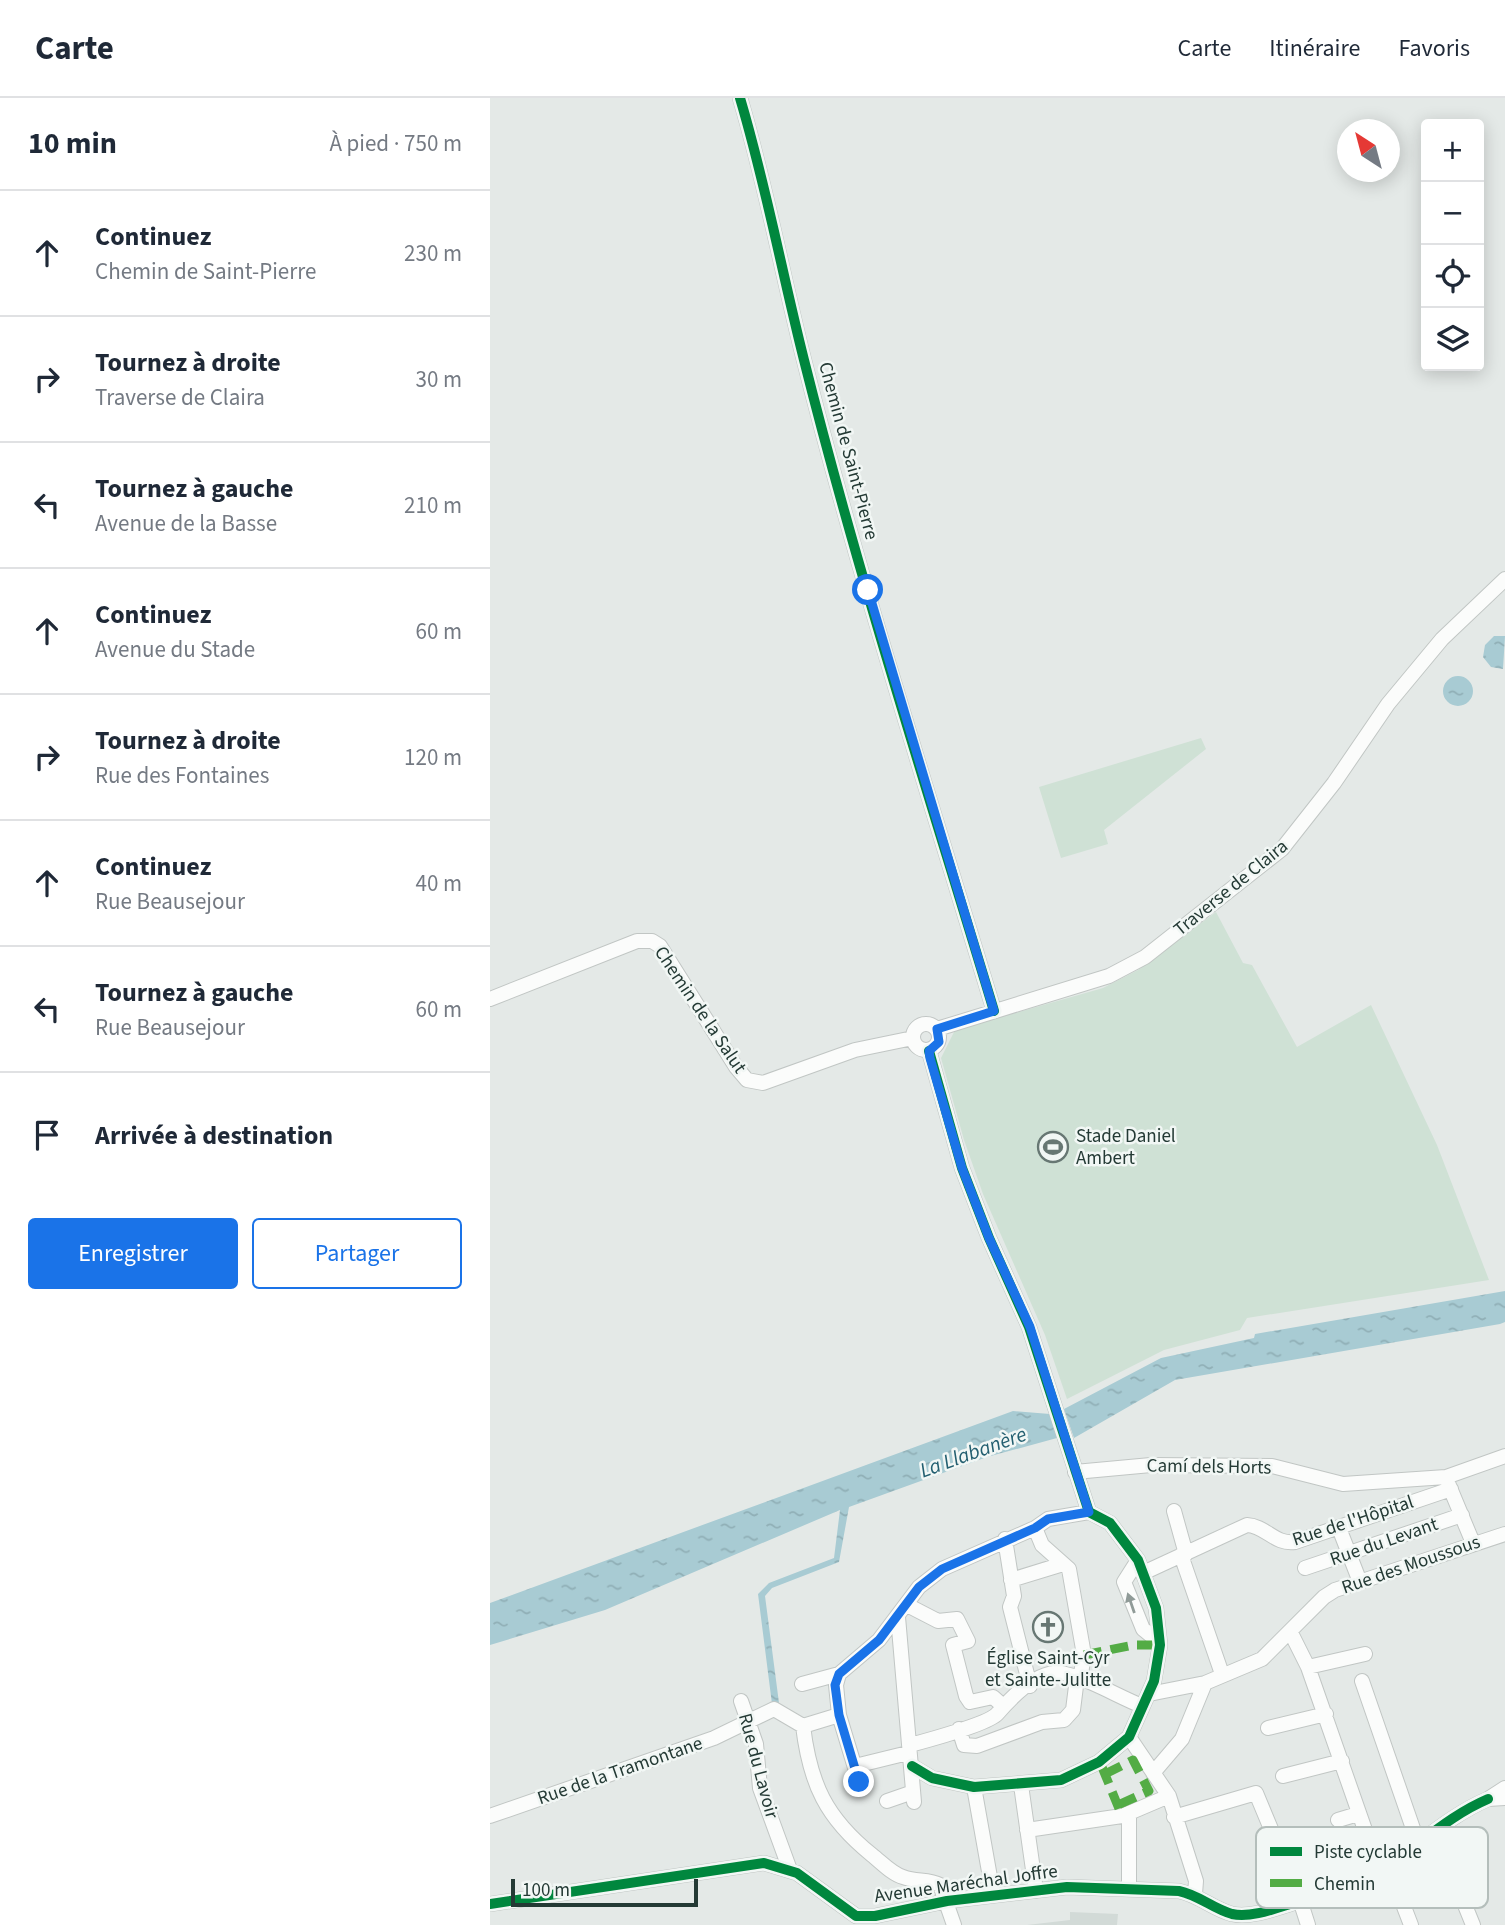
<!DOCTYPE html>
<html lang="fr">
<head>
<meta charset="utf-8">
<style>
  :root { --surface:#fff; --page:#f2f2f3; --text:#1f2937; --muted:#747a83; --line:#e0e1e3; --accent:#1a73e8 }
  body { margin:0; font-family:"Source Sans 3",sans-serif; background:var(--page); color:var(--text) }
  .controls { position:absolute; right:21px; top:21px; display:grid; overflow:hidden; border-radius:7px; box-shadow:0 4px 18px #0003 }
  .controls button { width:63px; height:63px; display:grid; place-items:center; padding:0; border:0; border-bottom:2px solid var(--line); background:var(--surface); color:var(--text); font:35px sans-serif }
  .compass { position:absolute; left:847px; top:21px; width:63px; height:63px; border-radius:50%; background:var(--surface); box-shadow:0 4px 18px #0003; rotate:324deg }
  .scale { position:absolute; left:21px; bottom:18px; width:187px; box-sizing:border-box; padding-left:7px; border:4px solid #243a35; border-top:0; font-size:19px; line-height:24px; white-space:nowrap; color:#243a35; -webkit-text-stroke:5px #f2f7f5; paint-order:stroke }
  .stop { position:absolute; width:21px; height:21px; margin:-16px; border:5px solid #1a73e8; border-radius:50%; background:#fff }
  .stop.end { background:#1a73e8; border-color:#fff; box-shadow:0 2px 7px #0008 }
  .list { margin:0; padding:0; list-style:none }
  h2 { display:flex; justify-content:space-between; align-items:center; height:91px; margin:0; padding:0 28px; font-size:30px }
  h2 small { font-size:23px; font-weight:400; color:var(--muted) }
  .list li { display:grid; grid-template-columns:46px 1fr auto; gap:21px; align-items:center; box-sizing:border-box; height:126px; padding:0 28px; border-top:2px solid var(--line) }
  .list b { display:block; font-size:26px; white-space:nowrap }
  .list p { margin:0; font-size:23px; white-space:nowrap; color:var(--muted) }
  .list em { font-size:23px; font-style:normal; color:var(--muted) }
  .actions { display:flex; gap:14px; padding:21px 28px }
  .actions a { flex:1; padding:16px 0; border:2px solid var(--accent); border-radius:7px; text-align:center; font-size:24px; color:var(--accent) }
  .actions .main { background:var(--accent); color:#fff }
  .icon { flex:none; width:38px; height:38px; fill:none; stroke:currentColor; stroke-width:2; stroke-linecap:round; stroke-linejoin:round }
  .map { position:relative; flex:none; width:1015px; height:1827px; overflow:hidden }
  header { display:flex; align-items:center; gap:42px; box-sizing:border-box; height:98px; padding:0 35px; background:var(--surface); border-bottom:2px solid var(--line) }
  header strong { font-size:33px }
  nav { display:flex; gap:38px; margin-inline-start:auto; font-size:24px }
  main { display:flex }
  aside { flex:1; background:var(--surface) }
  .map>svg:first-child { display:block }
  .built { fill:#d2dad7 }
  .park { fill:#cfe1d5 }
  .water { fill:url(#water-ripples) }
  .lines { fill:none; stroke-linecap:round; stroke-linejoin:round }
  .minor-casing { stroke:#c1c6c4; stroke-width:16 }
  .minor { stroke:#fbfcfb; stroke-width:14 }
  .quiet { stroke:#53ac45; stroke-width:9; stroke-dasharray:18 9; stroke-linecap:butt }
  .cycleway-casing { stroke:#f2f7f5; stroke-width:15 }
  .cycleway { stroke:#00873e; stroke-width:10 }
  .oneway { fill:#909b98 }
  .route { stroke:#1a73e8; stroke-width:9 }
  .labels { text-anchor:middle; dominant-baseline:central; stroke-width:5; stroke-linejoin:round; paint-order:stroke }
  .street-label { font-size:19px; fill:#243a35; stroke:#f2f7f5 }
  .poi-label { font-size:19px; fill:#243a35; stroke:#f2f7f5; text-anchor:start }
  .water-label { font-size:21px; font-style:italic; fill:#235f70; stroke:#f2f7f5 }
  .key { fill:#f2f7f5; stroke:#b4bebb; stroke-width:2 }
  .key-label { font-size:19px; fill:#243a35 }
</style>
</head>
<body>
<header>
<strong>Carte</strong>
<nav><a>Carte</a><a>Itinéraire</a><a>Favoris</a></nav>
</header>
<main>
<aside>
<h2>10 min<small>À pied · 750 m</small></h2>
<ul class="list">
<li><svg class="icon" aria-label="ahead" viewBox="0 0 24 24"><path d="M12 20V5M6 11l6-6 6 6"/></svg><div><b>Continuez</b><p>Chemin de Saint-Pierre</p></div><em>230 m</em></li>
<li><svg class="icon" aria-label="right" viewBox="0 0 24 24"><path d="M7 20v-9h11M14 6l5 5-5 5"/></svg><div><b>Tournez à droite</b><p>Traverse de Claira</p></div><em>30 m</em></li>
<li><svg class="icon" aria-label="left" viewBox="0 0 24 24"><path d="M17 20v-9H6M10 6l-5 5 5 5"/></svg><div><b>Tournez à gauche</b><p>Avenue de la Basse</p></div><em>210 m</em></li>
<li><svg class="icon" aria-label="ahead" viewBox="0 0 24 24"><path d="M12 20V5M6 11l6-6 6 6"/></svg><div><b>Continuez</b><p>Avenue du Stade</p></div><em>60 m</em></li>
<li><svg class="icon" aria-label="right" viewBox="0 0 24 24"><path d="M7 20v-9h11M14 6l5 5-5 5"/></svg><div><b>Tournez à droite</b><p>Rue des Fontaines</p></div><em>120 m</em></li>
<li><svg class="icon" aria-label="ahead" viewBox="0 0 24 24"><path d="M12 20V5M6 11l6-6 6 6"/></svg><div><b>Continuez</b><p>Rue Beausejour</p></div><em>40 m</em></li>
<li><svg class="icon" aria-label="left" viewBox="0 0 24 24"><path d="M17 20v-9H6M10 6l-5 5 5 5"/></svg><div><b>Tournez à gauche</b><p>Rue Beausejour</p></div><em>60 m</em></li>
<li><svg class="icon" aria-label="arrive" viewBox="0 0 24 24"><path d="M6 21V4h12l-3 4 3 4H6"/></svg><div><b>Arrivée à destination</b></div></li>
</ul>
<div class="actions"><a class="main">Enregistrer</a><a>Partager</a></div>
</aside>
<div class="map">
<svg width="1015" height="1827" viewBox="0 0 1015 1827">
  <defs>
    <pattern id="water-ripples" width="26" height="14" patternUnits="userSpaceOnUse" patternTransform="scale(1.75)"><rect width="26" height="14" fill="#a8cbd3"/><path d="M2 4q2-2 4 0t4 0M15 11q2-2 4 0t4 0" fill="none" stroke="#90afb6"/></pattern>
  </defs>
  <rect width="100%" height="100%" fill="#e4e9e7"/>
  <path class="built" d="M580 1814 628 1816 627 1827H537L580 1822Z"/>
  <path class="park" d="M711 640 716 651 614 732 618 746 571 760 549 689Z
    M726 814 753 865 762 867 807 949 881 907 947 1047 999 1182 757 1220 750 1232 674 1252 577 1301 555 1237 493 1096 474 1042 451 960 465 932 613 890 648 872Z"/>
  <path class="water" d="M1004 538H1015L1013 571 1001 569 993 559 995 547Z
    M953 593a15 15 0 1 1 30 0a15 15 0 1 1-30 0Z
    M1015 1193V1224L1010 1226 685 1282 584 1340 574 1311 671 1260 764 1240 765 1236Z
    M523 1313 560 1316 567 1340 497 1359 359 1409 349 1464 282 1490 275 1498 289 1605 282 1606 268 1496 279 1485 344 1460 350 1412 115 1512 0 1547V1505Z"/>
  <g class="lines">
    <g class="minor-casing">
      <path id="minor" d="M250 0C276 87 292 175 314 262 369 481 439 697 504 913
        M0 901 147 843H162L170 848 246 969 257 982 273 985 365 952 423 940
        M423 939a13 13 0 1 1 26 0a13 13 0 1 1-26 0Z
        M447 931 619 878 655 859 792 751 844 685 898 606 952 541 1015 481
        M585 1374 661 1367 782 1368 853 1386 956 1379 1015 1358
        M958 1385 983 1445
        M684 1413 696 1456
        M545 1430 552 1447 579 1471 594 1557 590 1582
        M849 1430 870 1484
        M515 1441 524 1498 520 1509 540 1588
        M691 1457 732 1576
        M648 1462 634 1484 653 1531 669 1544
        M815 1470 972 1417
        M653 1475 757 1427C776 1428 785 1447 805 1444L961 1391
        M521 1482 573 1466
        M417 1507 448 1523 467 1521 478 1543 463 1547 476 1598 480 1604 503 1599 512 1607
        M408 1519 424 1704
        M801 1535 818 1569 889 1772
        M818 1569 875 1556
        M872 1583 928 1745
        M312 1586 349 1576
        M659 1596 715 1585 772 1561 834 1499 845 1492 1015 1436
        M251 1603 266 1646 270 1690 300 1772
        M313 1628C320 1686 336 1720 382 1757 391 1764 402 1776 413 1779 426 1784 438 1781 450 1787L464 1827
        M778 1630 836 1616
        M469 1631 474 1647 487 1648 552 1624 574 1622 583 1612 587 1580
        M639 1639 679 1698 706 1783 705 1796
        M420 1647C435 1643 498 1626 507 1616 520 1601 548 1571 572 1575 598 1580 627 1598 652 1608
        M365 1668 418 1655
        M422 1668 442 1680 484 1689 571 1682 609 1664 639 1639 664 1583 670 1547 666 1510 648 1462 620 1425 599 1414 539 1229 499 1140 472 1070 439 953
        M663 1675 692 1641 715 1585
        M793 1678 852 1663
        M369 1683 349 1617 346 1587 349 1576 389 1542 429 1489 452 1471 545 1430 558 1421 599 1414
        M531 1687 546 1793
        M484 1689 503 1796
        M1015 1690 998 1701 1015 1700
        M397 1703 423 1694
        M0 1718 224 1640 284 1611 313 1628 349 1617
        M684 1719 766 1695 781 1731
        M848 1722 868 1716
        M537 1732 632 1718 679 1698
        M945 1733 983 1827
        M898 1767 921 1827
        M639 1790V1715
        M810 1802 818 1827
        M0 1806 274 1765 307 1775 366 1818H385L457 1803 577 1789 689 1793C709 1797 723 1811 742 1816 760 1820 784 1811 800 1806 831 1796 863 1788 890 1772 927 1749 958 1718 998 1701"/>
    </g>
    <use href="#minor" class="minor"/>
    <path class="quiet" d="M594 1557 644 1547H670
      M612 1669 632 1718
      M615 1676 643 1662 659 1693 628 1707"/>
    <g class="cycleway-casing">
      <path id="cycleway" d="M250 0C276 87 292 175 314 262 369 481 439 697 504 913
        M422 1668 442 1680 484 1689 571 1682 609 1664 639 1639 664 1583 670 1547 666 1510 648 1462 620 1425 599 1414 539 1229 499 1140 472 1070 439 953
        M0 1806 274 1765 307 1775 366 1818H385L457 1803 577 1789 689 1793C709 1797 723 1811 742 1816 760 1820 784 1811 800 1806 831 1796 863 1788 890 1772 927 1749 958 1718 998 1701"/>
    </g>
    <use href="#cycleway" class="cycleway"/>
  </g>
  <defs><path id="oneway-solid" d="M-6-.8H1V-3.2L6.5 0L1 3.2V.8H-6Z" transform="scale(1.75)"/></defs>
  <use class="oneway" href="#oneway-solid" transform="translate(641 1505) rotate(-109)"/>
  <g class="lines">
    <path class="route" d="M369 1684 349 1617 345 1587 349 1576 389 1542 429 1489 452 1471 545 1430 558 1421 599 1414 540 1229 499 1140 472 1070 440 960 439 953 449 944 447 931 504 913 378 492"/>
  </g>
  <defs>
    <g id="stadium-ring" transform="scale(1.575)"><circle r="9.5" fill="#f2f7f5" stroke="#677773" stroke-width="1.5"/><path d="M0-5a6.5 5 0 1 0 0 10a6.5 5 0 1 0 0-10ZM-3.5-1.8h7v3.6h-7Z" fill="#677773"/></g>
    <g id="church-ring" transform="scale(1.575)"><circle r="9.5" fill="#f2f7f5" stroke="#677773" stroke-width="1.5"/><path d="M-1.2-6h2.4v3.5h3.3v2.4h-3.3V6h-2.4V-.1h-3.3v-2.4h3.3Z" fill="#677773"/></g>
  </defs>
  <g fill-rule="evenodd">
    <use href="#stadium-ring" x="563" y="1049"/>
    <use href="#church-ring" x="558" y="1529"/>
  </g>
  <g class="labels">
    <g class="street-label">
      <text transform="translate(358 353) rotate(75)">Chemin de Saint-Pierre</text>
      <text transform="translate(741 790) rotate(-39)">Traverse de Claira</text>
      <text transform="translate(210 912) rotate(56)">Chemin de la Salut</text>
      <text transform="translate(719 1369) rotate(1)">Camí dels Horts</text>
      <text transform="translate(863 1423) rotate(-18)">Rue de l'Hôpital</text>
      <text transform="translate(894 1444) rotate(-19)">Rue du Levant</text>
      <text transform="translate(921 1467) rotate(-19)">Rue des Moussous</text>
      <text transform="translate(268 1668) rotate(75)">Rue du Lavoir</text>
      <text transform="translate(130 1673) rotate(-19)">Rue de la Tramontane</text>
      <text transform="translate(476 1786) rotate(-8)">Avenue Maréchal Joffre</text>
    </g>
    <g class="poi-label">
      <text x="586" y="1038">Stade Daniel<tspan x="586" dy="22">Ambert</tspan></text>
      <text x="558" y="1560" text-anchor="middle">Église Saint-Cyr<tspan x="558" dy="22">et Sainte-Julitte</tspan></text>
    </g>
    <g class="water-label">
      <text transform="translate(483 1354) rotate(-20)">La Llabanère</text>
    </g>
  </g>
  <rect x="766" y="1729" width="232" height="81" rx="10" class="key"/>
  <rect x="780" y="1749" width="32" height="9" fill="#00873e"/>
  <rect x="780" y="1781" width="32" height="8" fill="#53ac45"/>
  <g class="key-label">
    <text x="824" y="1760">Piste cyclable</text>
    <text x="824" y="1792">Chemin</text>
  </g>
</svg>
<div class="controls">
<button>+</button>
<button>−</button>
<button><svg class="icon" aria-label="locate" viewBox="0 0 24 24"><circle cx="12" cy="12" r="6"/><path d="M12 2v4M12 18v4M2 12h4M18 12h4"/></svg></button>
<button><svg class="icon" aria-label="layers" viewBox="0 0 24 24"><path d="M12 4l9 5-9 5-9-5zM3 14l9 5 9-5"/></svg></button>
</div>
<svg class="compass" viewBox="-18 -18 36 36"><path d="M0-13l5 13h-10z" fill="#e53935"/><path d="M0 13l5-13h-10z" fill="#747a83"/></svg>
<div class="scale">100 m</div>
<div class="stop" style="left:378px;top:492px"></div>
<div class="stop end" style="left:369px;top:1684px"></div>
</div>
</main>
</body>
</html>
